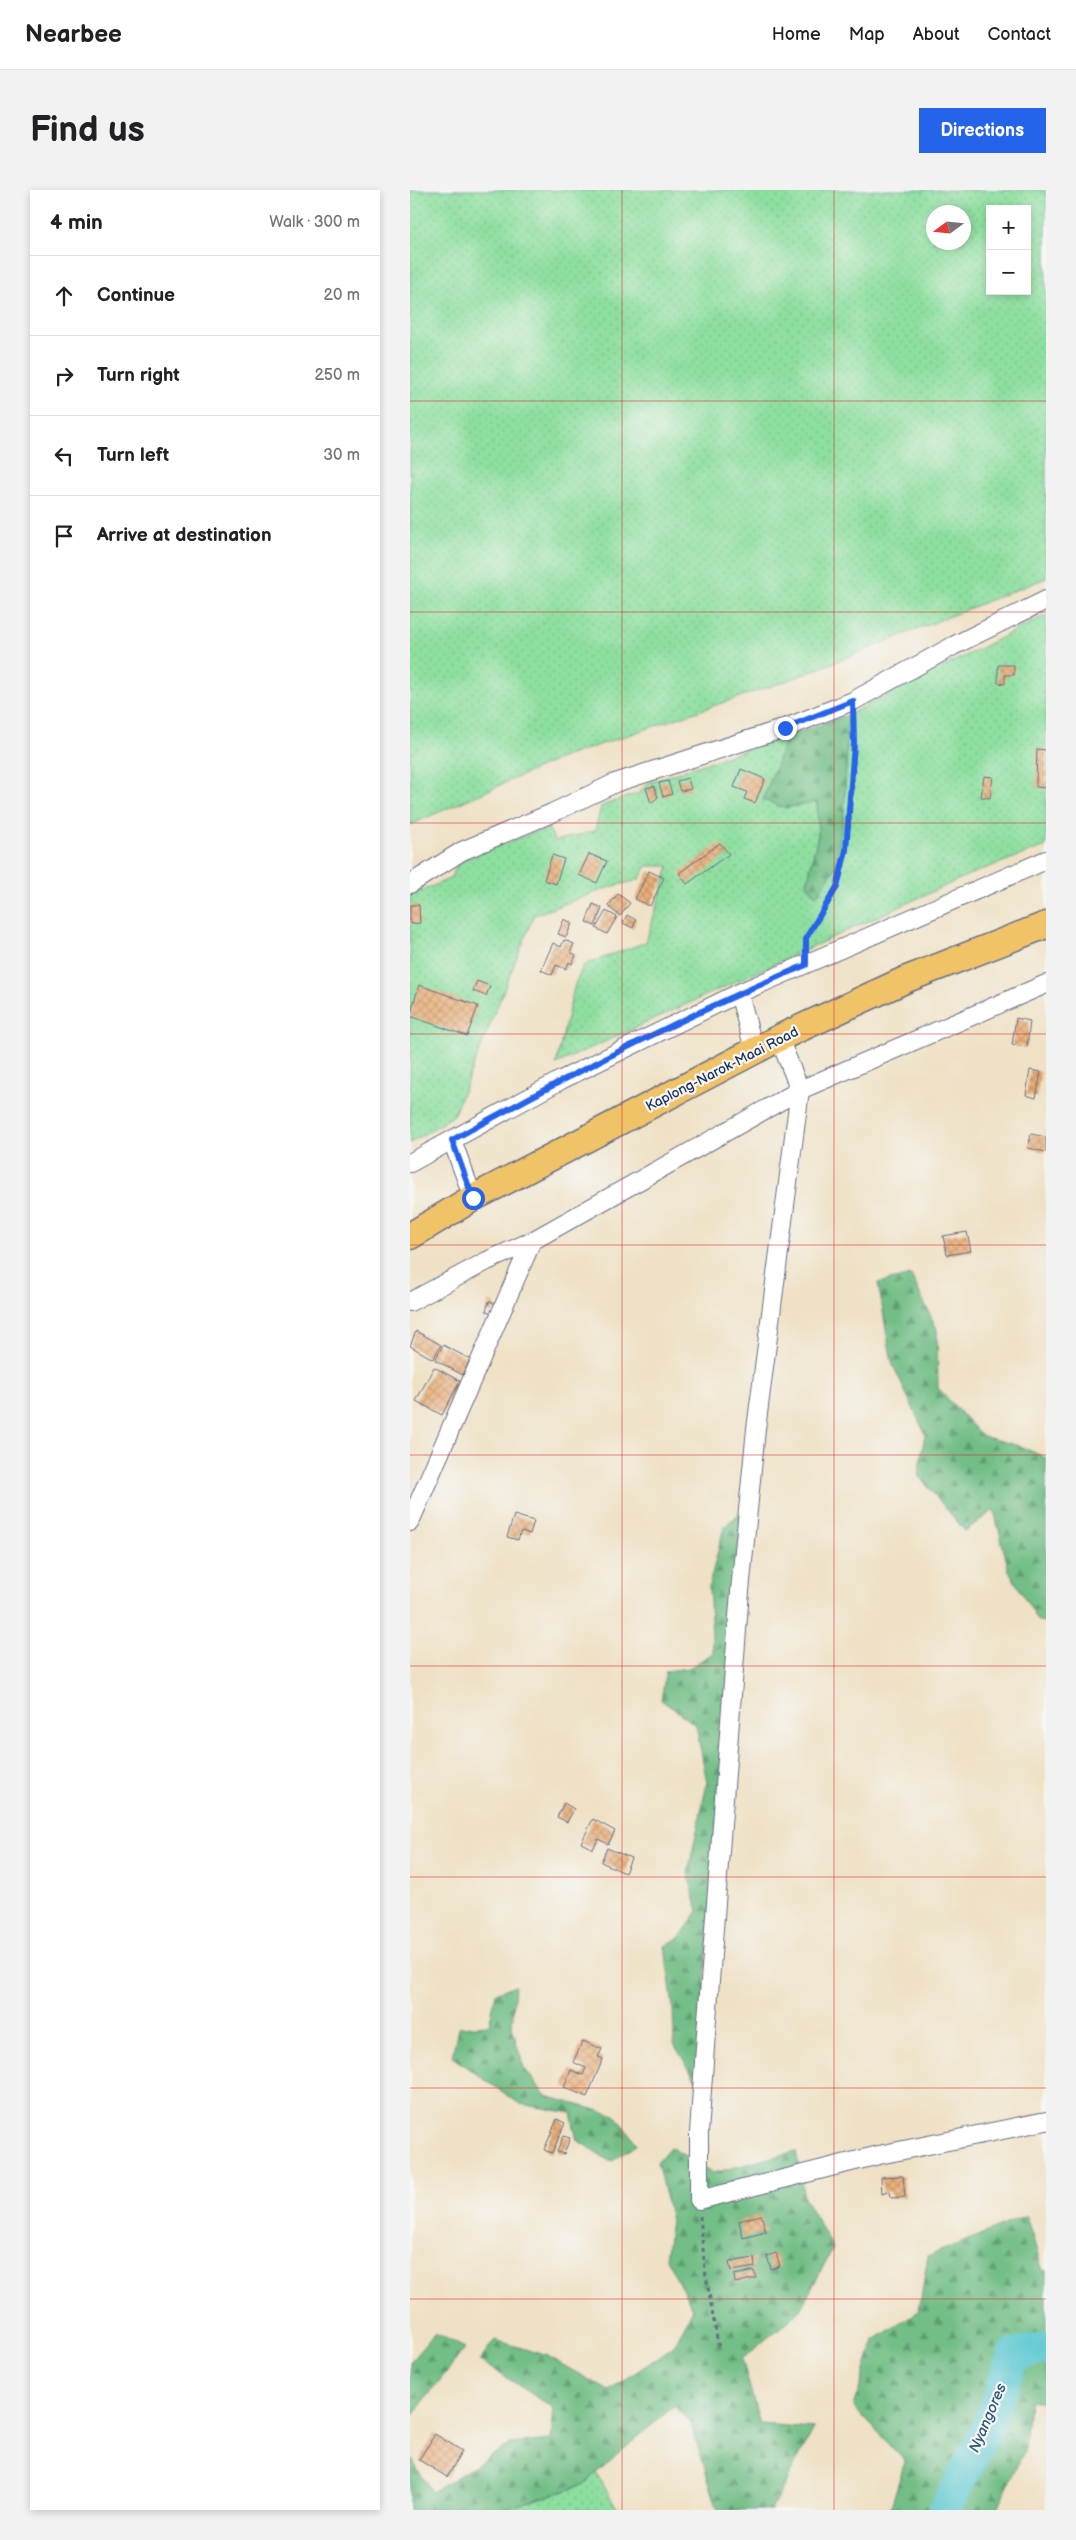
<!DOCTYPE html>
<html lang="en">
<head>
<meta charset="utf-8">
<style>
  :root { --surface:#fff; --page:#f2f2f2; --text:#202124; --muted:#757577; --line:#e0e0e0; --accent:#2563eb }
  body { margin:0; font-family:"Balsamiq Sans",sans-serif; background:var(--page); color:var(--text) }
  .controls { position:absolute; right:15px; top:15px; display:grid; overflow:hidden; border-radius:0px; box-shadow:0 2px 8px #0003 }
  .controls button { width:45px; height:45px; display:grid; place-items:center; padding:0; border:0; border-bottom:1px solid var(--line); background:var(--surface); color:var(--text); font:25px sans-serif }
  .compass { position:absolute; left:516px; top:15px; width:45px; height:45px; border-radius:50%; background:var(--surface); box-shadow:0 2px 8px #0003; rotate:255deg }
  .stop { position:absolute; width:15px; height:15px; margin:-11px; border:4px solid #2563eb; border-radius:50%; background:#fff }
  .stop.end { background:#2563eb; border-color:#fff; box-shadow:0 1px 5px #0008 }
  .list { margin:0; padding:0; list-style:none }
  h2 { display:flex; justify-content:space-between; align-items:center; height:65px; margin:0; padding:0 20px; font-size:21px }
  h2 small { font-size:16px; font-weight:400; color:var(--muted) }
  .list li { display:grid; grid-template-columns:32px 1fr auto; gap:15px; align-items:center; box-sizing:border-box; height:80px; padding:0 20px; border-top:1px solid var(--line) }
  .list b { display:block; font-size:19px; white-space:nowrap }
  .list em { font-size:16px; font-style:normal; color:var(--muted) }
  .icon { flex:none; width:28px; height:28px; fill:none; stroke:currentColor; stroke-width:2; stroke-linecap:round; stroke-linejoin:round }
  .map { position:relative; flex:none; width:636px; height:2320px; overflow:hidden; border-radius:0px }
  header { display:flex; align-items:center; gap:30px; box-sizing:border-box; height:70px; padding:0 25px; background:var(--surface); border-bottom:1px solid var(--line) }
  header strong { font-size:24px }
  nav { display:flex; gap:28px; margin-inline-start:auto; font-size:18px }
  .intro { display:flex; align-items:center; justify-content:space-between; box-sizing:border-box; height:120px; padding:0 30px }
  h1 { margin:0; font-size:35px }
  .button { padding:12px 22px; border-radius:0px; background:var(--accent); color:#fff; font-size:18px; font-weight:700 }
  main { display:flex; gap:30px; padding:0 30px }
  aside { flex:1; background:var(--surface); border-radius:0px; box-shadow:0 2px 8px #0003 }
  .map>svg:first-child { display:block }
  .grass { fill:url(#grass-dots); stroke:#54877e; fill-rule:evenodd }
  .forest { fill:url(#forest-firs); stroke:#467672 }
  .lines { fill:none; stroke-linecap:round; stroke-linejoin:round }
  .river { stroke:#5bc8d1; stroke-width:32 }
  .building { fill:url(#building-cross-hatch) }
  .minor-casing { stroke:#656d82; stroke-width:20 }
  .highway-casing { stroke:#656d82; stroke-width:29 }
  .path { stroke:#656d82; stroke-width:3; stroke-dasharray:4 4; stroke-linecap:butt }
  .minor { stroke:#fff; stroke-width:18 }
  .highway { stroke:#f1c369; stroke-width:26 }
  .route { stroke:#2563eb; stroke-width:6 }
  .grid { fill:none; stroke:#d62828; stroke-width:1; stroke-opacity:0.55 }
  .labels { text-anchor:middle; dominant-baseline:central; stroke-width:4.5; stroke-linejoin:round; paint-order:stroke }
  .street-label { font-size:14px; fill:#1b2f5e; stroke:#f6f6f2 }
  .water-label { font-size:15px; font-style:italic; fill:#2b557b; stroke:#f6f6f2 }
</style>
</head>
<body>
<header>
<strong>Nearbee</strong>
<nav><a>Home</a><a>Map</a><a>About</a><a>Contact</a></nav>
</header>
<div class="intro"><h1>Find us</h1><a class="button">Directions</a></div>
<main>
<aside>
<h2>4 min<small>Walk · 300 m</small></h2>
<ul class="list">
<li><svg class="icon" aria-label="ahead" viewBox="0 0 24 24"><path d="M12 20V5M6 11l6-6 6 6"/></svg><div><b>Continue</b></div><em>20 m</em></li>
<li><svg class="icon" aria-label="right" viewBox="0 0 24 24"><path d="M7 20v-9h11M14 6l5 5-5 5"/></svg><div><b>Turn right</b></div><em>250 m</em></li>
<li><svg class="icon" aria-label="left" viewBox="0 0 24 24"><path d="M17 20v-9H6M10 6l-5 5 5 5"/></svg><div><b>Turn left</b></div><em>30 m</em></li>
<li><svg class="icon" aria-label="arrive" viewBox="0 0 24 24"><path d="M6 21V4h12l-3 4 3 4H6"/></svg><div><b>Arrive at destination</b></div></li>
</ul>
</aside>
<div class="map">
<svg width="636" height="2320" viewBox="0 0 636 2320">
  <defs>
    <pattern id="grass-dots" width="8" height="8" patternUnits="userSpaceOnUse" patternTransform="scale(1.25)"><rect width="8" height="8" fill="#8ddf9f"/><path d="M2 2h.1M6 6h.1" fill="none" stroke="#79c08b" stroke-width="1.8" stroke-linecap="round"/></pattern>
    <pattern id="forest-firs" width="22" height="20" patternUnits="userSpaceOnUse" patternTransform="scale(1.25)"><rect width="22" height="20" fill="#72be86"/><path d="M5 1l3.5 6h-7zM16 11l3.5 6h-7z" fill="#5d9b71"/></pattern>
    <pattern id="building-cross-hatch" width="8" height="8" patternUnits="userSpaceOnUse" patternTransform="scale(1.25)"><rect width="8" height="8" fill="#eaaf78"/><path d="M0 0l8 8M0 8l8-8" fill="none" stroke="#bd8f66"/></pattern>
  </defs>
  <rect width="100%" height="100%" fill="#f6f6f2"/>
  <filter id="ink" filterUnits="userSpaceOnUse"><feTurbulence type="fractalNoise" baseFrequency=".02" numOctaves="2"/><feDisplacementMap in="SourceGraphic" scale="10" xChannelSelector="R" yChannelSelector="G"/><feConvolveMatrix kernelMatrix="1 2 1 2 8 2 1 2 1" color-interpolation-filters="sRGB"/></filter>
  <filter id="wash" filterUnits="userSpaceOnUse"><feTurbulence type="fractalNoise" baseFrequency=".0096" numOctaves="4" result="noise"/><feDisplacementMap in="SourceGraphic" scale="20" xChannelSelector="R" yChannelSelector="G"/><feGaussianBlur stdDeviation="1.12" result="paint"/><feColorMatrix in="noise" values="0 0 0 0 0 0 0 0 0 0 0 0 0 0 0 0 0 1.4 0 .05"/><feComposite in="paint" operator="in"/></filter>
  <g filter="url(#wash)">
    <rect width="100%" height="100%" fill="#efe1c5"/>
    <path class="grass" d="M0 0H636V388L382 489 151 568 0 635ZM580 19H617V101H580ZM524 22H554V52H524Z
      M636 425V656L563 683 146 874 165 794 174 775 236 752 259 676H237L229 690 200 697 124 725 43 926 0 953V706L41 688 49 671 138 637 145 651 185 641 191 616 229 603 237 593 377 546 375 618 407 612 408 645 397 694 406 706 425 679 434 622 438 525Z
      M186 2283 208 2320H91L171 2296Z"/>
    <path class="forest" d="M438 525 434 622 425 679 406 706 397 694 408 645 407 612 375 618 353 610 377 546Z
      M501 1085 527 1139 528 1198 572 1246 610 1256 636 1268V1432L628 1431 599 1381 584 1320 555 1341 508 1285 515 1244 482 1173 468 1093Z
      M331 1322 287 1892 264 1854 263 1818 255 1756 270 1747 288 1721 278 1683 297 1593 286 1535 251 1510 256 1481 279 1478 303 1463 299 1396 314 1337Z
      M105 1795 102 1838 114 1878 136 1906 205 1925 227 1954 201 1972 167 1950 161 1923 110 1914 42 1867 48 1837 79 1835 86 1803Z
      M260 1957 303 1983 386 1961 394 2007 423 2058 389 2122 332 2169 350 2234 404 2238 361 2320H308L280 2231 264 2216 171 2296 91 2320H0V2266L22 2302 100 2254 141 2250 144 2218 70 2171 85 2150 135 2165 199 2201 264 2156 283 2119 256 2069 261 2030 247 1972Z
      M616 2026 633 2081 636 2080V2213L619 2211 615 2259 586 2320H480L495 2271 444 2217 464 2150 509 2121 518 2066Z
      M25 2143 55 2158 0 2229V2172Z"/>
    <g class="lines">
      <path class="river" d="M535 2320 576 2241 603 2165 636 2158"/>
    </g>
    <g id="blocks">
      <path class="building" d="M588 475H604V485H595V494L588 493Z
        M627 559 636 560V598L626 597Z
        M331 579 355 589 345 613 334 609 337 602 324 597Z
        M574 586 583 587 580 608 571 607Z
        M278 588 281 599 270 601 267 591Z
        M258 591 262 604 253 607 249 593Z
        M244 596 248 607 241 613 236 598Z
        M310 653 319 664 277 694 269 683Z
        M179 664 197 671 187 693 169 685Z
        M142 665 154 669 146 694 134 690Z
        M239 681 254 688 240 716 225 709Z
        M208 704 220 713 210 726 198 716Z
        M183 714 192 718 185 736 176 732Z
        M0 715H9L10 733 0 734Z
        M196 721 207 727 197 744 186 738Z
        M217 725 226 730 223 738 213 733Z
        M154 729 162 733 156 747 148 744Z
        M154 750 164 754 160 762 166 765 162 774 159 772 156 779 146 775 142 785 131 780 143 753 151 757Z
        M67 791 80 796 76 806 63 801Z
        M9 795 68 816 57 846 0 826Z
        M606 828 620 831 617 857 602 855Z
        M620 880 631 882 626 908 616 905Z
        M621 944 636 947V962L618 958Z
        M557 1042 561 1061 537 1065 533 1046Z
        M79 1111 85 1114 82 1123 76 1121Z
        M6 1141 31 1155 23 1169 0 1156Z
        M33 1155 60 1169 53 1185 25 1170Z
        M24 1177 50 1191 32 1225 6 1211Z
        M104 1325 124 1331 120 1344 111 1341 108 1350 97 1347Z
        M154 1613 164 1619 157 1632 147 1627Z
        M183 1629 205 1641 198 1654 188 1649 183 1659 171 1653Z
        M197 1658 221 1668 215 1683 191 1672Z
        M173 1851 192 1859 188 1867 193 1869 177 1907 154 1897 161 1880 173 1885 176 1878 163 1872Z
        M147 1929 155 1933 142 1963 134 1960Z
        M153 1946 160 1948 154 1964 147 1962Z
        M493 1986 495 2007 481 2008 480 2001 472 2004 471 1987Z
        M351 2025 356 2042 333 2048 329 2031Z
        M366 2063 370 2076 361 2079 357 2066Z
        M344 2068 345 2077 321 2081 319 2072Z
        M344 2081 346 2088 325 2093 324 2085Z
        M25 2244 52 2261 37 2287 9 2270Z"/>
    </g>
  </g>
  <g filter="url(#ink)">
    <use href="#blocks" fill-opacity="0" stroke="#656d82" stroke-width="1"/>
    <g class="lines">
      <g class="minor-casing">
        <path id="minor" d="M0 694 52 661 142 623 205 593 375 538 443 511 543 456 636 410
          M329 803 345 863
          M369 848 390 900 346 1239 330 1401 296 1843 289 1943V2010L469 1965 636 1931
          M42 950 63 1008
          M0 973 151 890 329 803 636 670
          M0 1112 77 1071 122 1051 390 900 636 794
          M0 1332 122 1051"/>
      </g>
      <g class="highway-casing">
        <path id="highway" d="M0 1046 63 1008 369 848 497 789 636 735"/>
      </g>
      <path class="path" d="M396 757V748C406 731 421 713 427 695 442 651 445 575 443 528
        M290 2026 295 2080 309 2160"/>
      <use href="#minor" class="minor"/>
      <use href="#highway" class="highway"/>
    </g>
  </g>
  <g class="lines" filter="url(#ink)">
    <path class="route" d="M63 1008 42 950C157 886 274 826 396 775V748L427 697 436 660 444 554 443 511 375 538"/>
  </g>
  <path class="grid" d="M212 0V2320M424 0V2320M0 211H636M0 422H636M0 633H636M0 844H636M0 1055H636M0 1265H636M0 1476H636M0 1687H636M0 1898H636M0 2109H636"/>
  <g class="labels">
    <g class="street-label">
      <text transform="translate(312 879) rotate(-27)">Kaplong-Narok-Maai Road</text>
    </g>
    <g class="water-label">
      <text transform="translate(578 2228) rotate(-67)">Nyangores</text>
    </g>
  </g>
</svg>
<div class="controls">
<button>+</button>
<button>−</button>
</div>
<svg class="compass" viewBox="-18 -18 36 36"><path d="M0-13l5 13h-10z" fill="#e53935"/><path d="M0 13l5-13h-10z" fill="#757577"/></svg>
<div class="stop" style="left:63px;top:1008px"></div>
<div class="stop end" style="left:375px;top:538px"></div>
</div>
</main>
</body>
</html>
